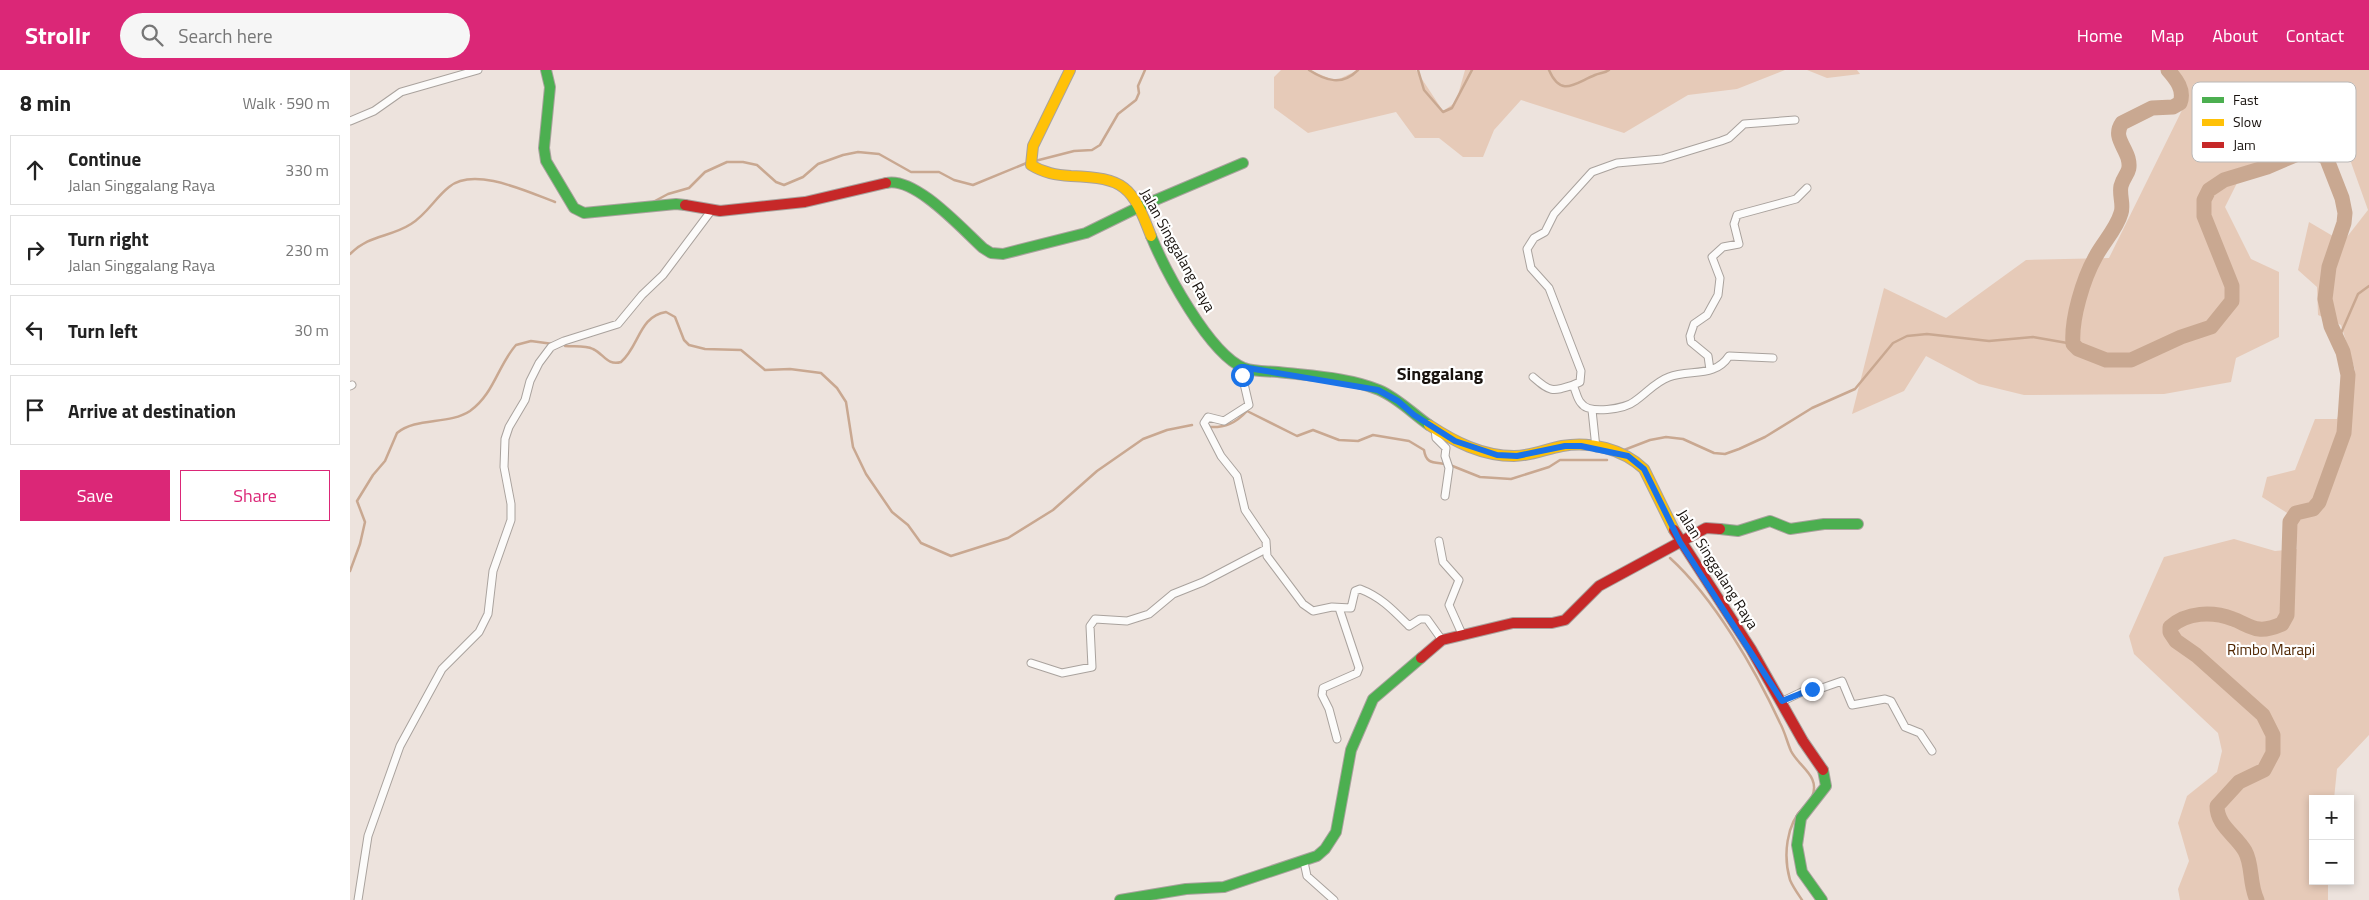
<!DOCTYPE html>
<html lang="en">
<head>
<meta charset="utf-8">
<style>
  :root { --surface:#fff; --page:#f6f6f6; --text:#222; --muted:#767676; --line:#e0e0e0; --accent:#db2777 }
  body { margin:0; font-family:"Titillium Web",sans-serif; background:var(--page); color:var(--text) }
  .controls { position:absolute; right:15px; bottom:15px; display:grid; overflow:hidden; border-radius:0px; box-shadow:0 2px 8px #0003 }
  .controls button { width:45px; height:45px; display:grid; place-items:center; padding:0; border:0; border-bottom:1px solid var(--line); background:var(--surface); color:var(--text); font:25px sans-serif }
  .stop { position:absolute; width:15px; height:15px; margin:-11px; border:4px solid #1a73e8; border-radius:50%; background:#fff }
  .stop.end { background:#1a73e8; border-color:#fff; box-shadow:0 1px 5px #0008 }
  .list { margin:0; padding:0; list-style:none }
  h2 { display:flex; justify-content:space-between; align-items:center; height:65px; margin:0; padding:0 20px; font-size:21px }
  h2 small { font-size:16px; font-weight:400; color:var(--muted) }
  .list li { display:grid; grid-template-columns:32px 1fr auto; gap:15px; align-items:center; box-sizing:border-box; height:70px; margin:0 10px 10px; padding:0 10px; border:1px solid var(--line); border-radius:0px }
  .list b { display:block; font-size:19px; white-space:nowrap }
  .list p { margin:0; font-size:16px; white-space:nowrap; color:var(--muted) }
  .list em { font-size:16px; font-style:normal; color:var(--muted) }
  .actions { display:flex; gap:10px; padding:15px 20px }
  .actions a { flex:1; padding:11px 0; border:1px solid var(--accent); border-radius:0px; text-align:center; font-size:18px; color:var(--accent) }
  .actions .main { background:var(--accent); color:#fff }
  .icon { flex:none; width:28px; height:28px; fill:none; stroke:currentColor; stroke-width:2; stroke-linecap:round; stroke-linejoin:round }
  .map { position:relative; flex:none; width:2019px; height:830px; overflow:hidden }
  header { display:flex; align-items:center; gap:30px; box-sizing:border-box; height:70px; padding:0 25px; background:var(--accent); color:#fff }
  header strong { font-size:24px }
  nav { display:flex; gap:28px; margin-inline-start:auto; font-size:18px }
  .search { width:350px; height:45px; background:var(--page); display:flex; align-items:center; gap:12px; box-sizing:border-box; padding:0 18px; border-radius:28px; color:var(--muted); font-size:19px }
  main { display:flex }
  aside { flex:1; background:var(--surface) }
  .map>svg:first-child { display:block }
  .green { fill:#e6cab8 }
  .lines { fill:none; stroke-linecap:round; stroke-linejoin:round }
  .stream { stroke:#c9a891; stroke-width:2.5 }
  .river { stroke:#c9a891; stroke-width:15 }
  .street-casing { stroke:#a9a29d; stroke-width:9 }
  .fast-casing { stroke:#a9a29d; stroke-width:12 }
  .slow-casing { stroke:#a9a29d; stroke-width:12 }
  .jam-casing { stroke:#a9a29d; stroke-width:12 }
  .street { stroke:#fcfbfa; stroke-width:7 }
  .fast { stroke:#4caf50; stroke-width:10 }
  .slow { stroke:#ffc107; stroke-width:10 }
  .jam { stroke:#c62828; stroke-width:10 }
  .route { stroke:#1a73e8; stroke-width:6 }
  .labels { text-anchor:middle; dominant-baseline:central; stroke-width:4.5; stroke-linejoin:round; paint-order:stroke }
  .street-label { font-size:15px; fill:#18120e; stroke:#fff }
  .park-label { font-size:15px; fill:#4f2500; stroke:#fff }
  .quarter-label { font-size:18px; font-weight:bold; fill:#18120e; stroke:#fff }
  .key { fill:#fff; stroke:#bab8b7; stroke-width:1 }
  .key-label { font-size:14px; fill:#18120e }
</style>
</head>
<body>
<header>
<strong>Strollr</strong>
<div class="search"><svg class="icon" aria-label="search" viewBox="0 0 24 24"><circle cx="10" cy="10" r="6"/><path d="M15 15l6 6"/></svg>Search here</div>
<nav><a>Home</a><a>Map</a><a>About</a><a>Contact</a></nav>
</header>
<main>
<aside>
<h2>8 min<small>Walk · 590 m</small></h2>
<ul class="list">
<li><svg class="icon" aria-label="ahead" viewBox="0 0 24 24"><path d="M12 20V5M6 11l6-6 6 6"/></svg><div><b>Continue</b><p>Jalan Singgalang Raya</p></div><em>330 m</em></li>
<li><svg class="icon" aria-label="right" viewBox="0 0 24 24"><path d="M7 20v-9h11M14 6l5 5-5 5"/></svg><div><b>Turn right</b><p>Jalan Singgalang Raya</p></div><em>230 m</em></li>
<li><svg class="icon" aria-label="left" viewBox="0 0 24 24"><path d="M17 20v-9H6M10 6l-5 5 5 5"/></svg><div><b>Turn left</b></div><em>30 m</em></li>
<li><svg class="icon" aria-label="arrive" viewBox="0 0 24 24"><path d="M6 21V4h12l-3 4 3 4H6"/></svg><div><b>Arrive at destination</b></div></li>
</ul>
<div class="actions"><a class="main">Save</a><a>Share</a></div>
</aside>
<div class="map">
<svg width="2019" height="830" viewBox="0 0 2019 830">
  <rect width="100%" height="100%" fill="#ede3dd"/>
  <path class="green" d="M931 0H960L985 11 1008 0H1066L1093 41 1106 32 1115 0H1435L1387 19 1338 25 1274 63 1171 30 1144 60 1133 87H1113L1089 68H1065L1046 42 958 63 924 38V7Z
    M1457 0H1507L1510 4 1477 8Z
    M1824 0H2019V665L1987 699 1984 729H1963V811H1978V830H1830L1828 819 1839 791 1828 753 1837 726 1867 702 1872 681 1868 663 1784 584 1779 566 1814 487 1884 469 1925 481 1947 479 1945 448 1912 427 1917 407 1945 400 1965 349H1987L2005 300 1991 255 1968 245 1967 217 1948 200 1959 152 1993 172 2018 140 1998 84 1980 77 1894 99 1875 137 1901 189 1929 202V267L1886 288 1881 312 1814 324 1674 325 1629 314 1576 286 1554 321 1502 344 1534 218 1596 248 1676 190 1759 188 1838 28Z"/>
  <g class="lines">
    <path class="stream" d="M959 0C976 11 992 16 1008 0
      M1068 0 1074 20 1093 42 1102 38 1122 0
      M1199 0C1211 28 1225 13 1245 5 1250 3 1255 3 1259 0
      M685 91 724 81 742 80 750 75 768 44 786 30 789 23 788 16 795 0
      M303 132 318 124 339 118 355 102 377 92H393L407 95 426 112 434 115 453 107 468 94 493 85 508 82 529 84 561 102H589L604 110 623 115 679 92
      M0 184C20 164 39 168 61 154 77 144 85 128 99 117 124 96 178 122 205 132
      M1988 270 2008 224 2019 216
      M215 276C224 277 235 275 243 279 254 284 257 296 271 292 289 277 289 246 316 242L325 247 334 270 339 275 355 279 391 280 415 300 440 299 471 303 487 318 496 332 503 377 516 404 542 442 558 455 571 473 601 486 658 468 703 440 747 401 793 369 817 360 842 355
      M859 357C875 358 886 353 897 341L947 366 963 360 989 370 1008 371 1023 365 1059 371 1074 380C1076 394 1083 392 1096 394
      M1274 380 1300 370 1316 367 1333 369 1364 383 1375 384 1389 379 1415 367 1462 338 1505 319 1543 273 1557 266 1577 264 1639 271 1683 267 1723 274
      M1100 395 1130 407 1161 409 1199 397 1210 390H1257
      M1320 488C1364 528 1405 599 1430 653 1435 662 1437 672 1441 681 1449 697 1471 706 1462 727
      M0 501 10 474 15 452 7 431 23 405 35 391 47 363C66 347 99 355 120 341 144 324 148 295 166 275L181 271 203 274
      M1452 830C1448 824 1443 817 1440 810 1433 786 1436 754 1454 737"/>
    <path class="river" d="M1818 0C1826 9 1835 20 1830 33L1823 37 1802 38 1772 53C1763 66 1774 75 1778 88 1782 103 1774 104 1771 116 1769 125 1774 135 1771 143 1767 158 1753 173 1746 186 1733 209 1721 249 1723 274L1728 279 1756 290H1781L1831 267 1861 257 1882 231V216L1854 146V130L1859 120 1874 110 1917 97 1950 83 1967 84 1976 87 1992 128 1995 143 1994 153 1979 197 1975 229 1981 256 1993 282 1998 305 1994 363 1969 432 1963 439 1946 443 1940 452 1937 545 1932 554C1925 557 1917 560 1909 559 1900 558 1892 552 1883 549 1862 541 1837 542 1820 557V562L1826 571 1846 585 1913 645 1923 665V683L1914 700 1889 712 1867 736C1867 756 1886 765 1895 781 1903 795 1899 814 1907 830"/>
    <g class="street-casing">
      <path id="street" d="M0 51 24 41 51 22 128 0
        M892 297V305L899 335 874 351 858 347 854 353 871 386 887 406 895 440 916 471 917 486 953 534 963 541 982 537 1001 538 1005 521 1010 519C1031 527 1043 540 1059 556L1070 549H1077L1092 570
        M1360 300 1358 286 1341 272 1340 266 1344 254 1357 245 1368 225 1370 208 1362 187 1373 177 1389 174 1384 154 1387 145 1446 129 1457 118
        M1183 307C1200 322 1202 322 1223 315 1226 321 1227 329 1231 333 1239 345 1275 339 1285 331 1297 323 1305 312 1319 307 1340 299 1365 308 1379 286L1423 288
        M1223 315 1230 312 1231 301 1199 218 1181 198 1177 179 1184 168 1195 162 1204 144 1242 102 1267 93 1312 89 1371 71 1379 68 1394 54 1445 50
        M0 316 2 315
        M1242 340 1246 378
        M1085 359 1086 368 1096 378 1095 386 1099 398 1095 426
        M1089 471 1093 492 1109 510 1099 535 1112 564
        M681 593 712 603 742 597 740 556 745 549 777 551 799 544 823 524 853 512 916 479
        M1433 631 1456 620 1472 618 1492 611 1502 635 1535 629 1541 631 1555 657 1570 663 1582 681
        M987 669 979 639 972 625 973 618 1007 603 1009 598 989 538
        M954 792 957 806 984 830
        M8 830 18 766 50 676 92 599 129 562 138 544 143 501 161 450V434L154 397 155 369 159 357 175 330 180 311 189 293 201 277 214 271 268 254 292 225 313 205 361 141"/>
    </g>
    <g class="fast-casing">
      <path id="fast" d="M196 0 200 17 194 78 196 91 224 138 234 143 326 134 335 135
        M536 113C565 106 612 159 633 178L641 183 653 184 736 163 789 137 893 93
        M801 166C815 200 859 284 894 298 905 302 917 301 928 302 961 306 998 307 1029 320 1048 328 1063 344 1079 355
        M1370 459 1388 461 1420 451 1440 459 1474 454H1508
        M770 830 836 819 874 817 967 786 975 779 986 762 1001 680 1023 629 1071 588
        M1472 830 1452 802 1447 775 1451 748 1476 716 1473 700"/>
    </g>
    <g class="slow-casing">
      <path id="slow" d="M720 0 683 76 681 95C694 103 706 105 721 106 775 108 782 116 801 166
        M1079 355C1105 372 1132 386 1164 386 1181 386 1196 379 1212 376 1241 371 1273 379 1294 399L1324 460"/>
    </g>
    <g class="jam-casing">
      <path id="jam" d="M335 135 370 141 455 132 536 113
        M1324 460 1401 579 1453 671 1473 700
        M1071 588 1092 570 1163 553H1202L1215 550 1249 516 1356 458 1370 459"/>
    </g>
    <use href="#street" class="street"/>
    <use href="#fast" class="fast"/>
    <use href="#slow" class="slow"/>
    <use href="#jam" class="jam"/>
  </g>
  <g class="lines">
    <path class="route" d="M892 305V297L1028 320 1048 331 1064 345 1105 371 1147 385 1167 386 1215 376H1231L1278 386 1294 399 1330 472 1432 631 1462 619"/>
  </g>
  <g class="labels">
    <g class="street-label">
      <text transform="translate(828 180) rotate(61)">Jalan Singgalang Raya</text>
      <text transform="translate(1368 499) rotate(58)">Jalan Singgalang Raya</text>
    </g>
    <g class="park-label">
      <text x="1921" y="579">Rimbo Marapi</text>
    </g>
    <g class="quarter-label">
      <text x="1090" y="303">Singgalang</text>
    </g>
  </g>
  <rect x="1842" y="12" width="164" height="80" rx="8" class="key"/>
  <rect x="1852" y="27" width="22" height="6" fill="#4caf50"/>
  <rect x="1852" y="49" width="22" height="7" fill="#ffc107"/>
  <rect x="1852" y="72" width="22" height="6" fill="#c62828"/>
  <g class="key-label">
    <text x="1883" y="35">Fast</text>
    <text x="1883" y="57">Slow</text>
    <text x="1883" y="80">Jam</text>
  </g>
</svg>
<div class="controls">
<button>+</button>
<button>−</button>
</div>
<div class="stop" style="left:892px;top:305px"></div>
<div class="stop end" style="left:1462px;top:619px"></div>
</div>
</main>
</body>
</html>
